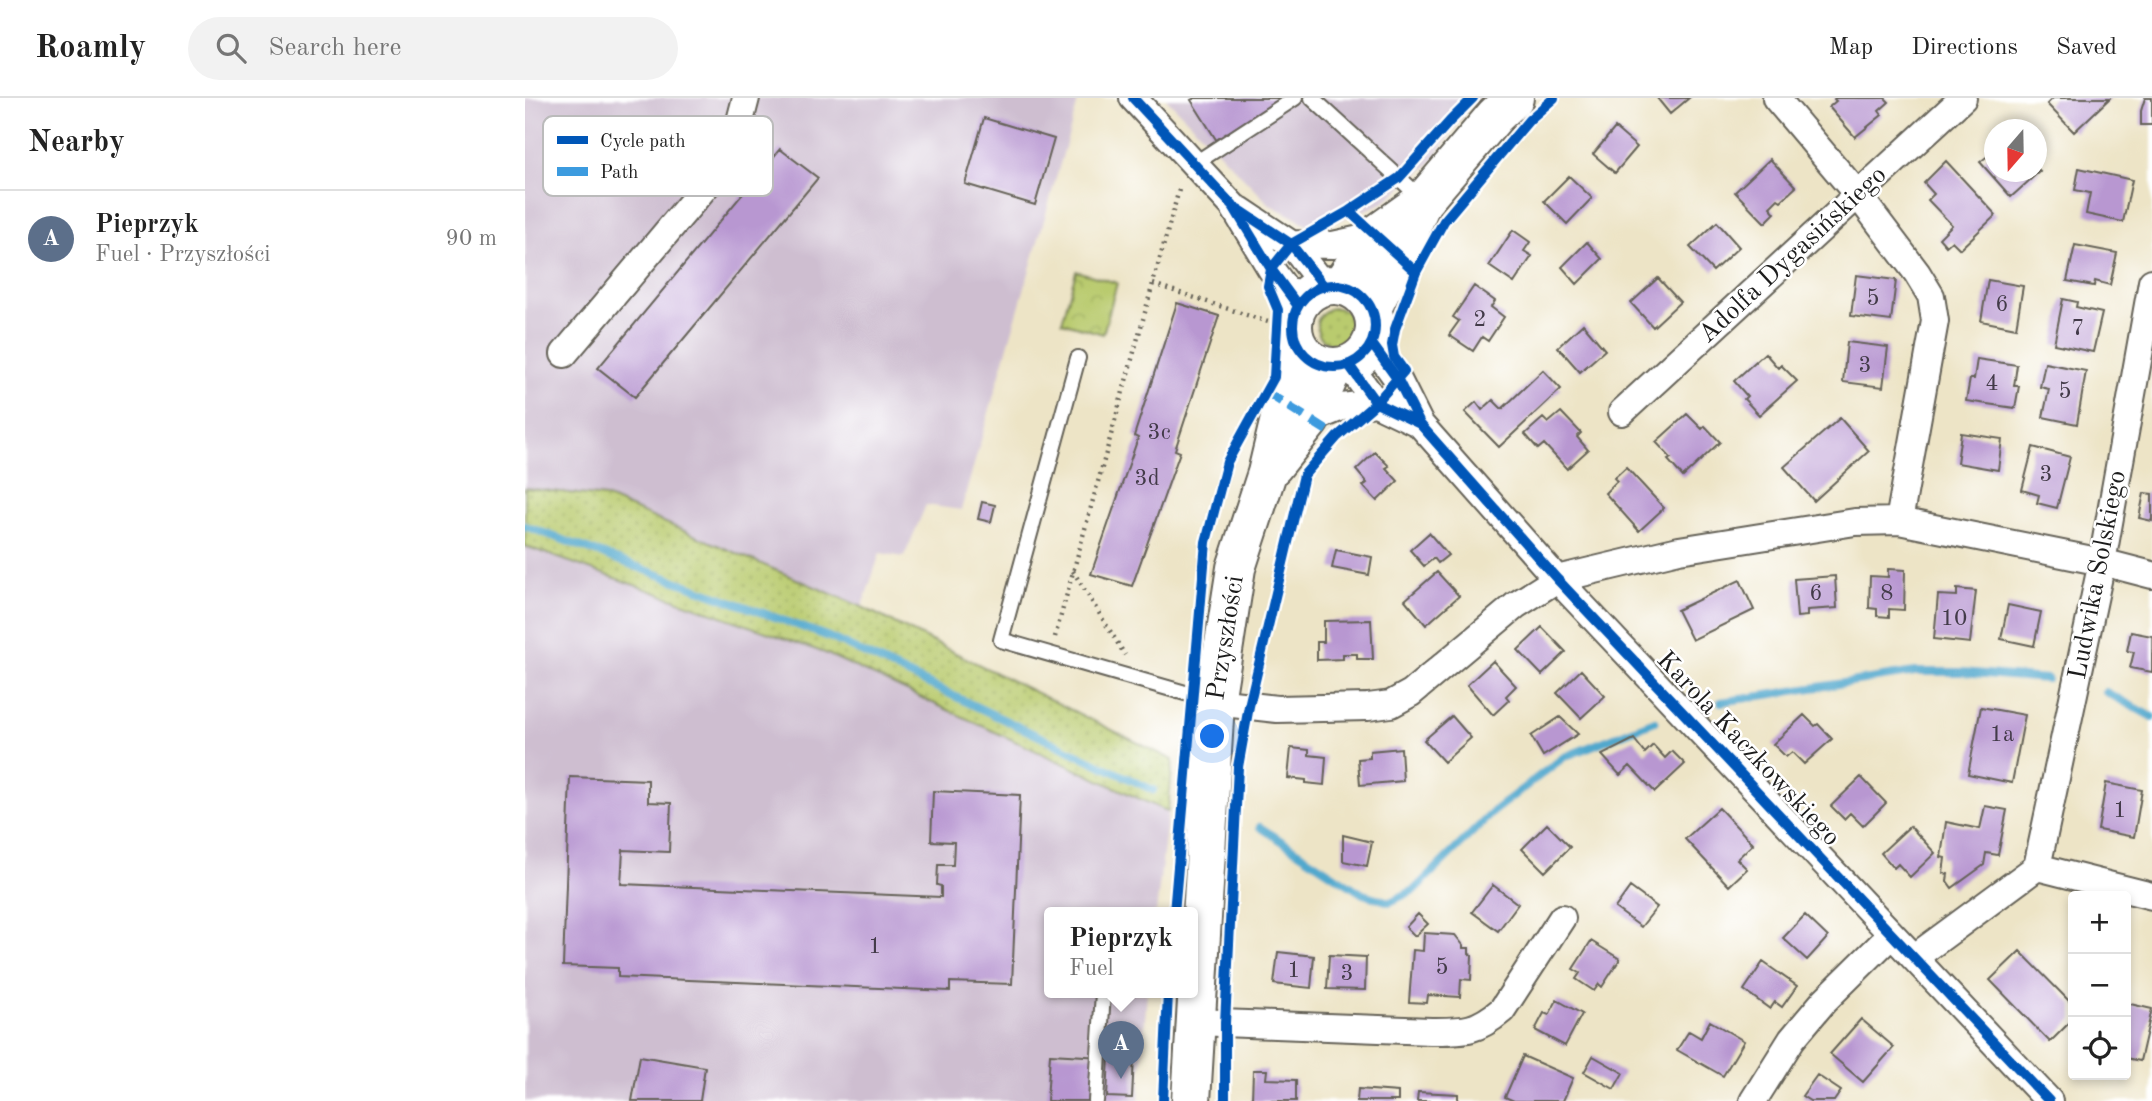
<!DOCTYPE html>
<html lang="en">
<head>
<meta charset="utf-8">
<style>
  :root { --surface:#fff; --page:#f2f2f2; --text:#222; --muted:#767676; --line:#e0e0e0; --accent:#db2777 }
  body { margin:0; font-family:"Old Standard TT",serif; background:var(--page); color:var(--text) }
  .controls { position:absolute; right:21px; bottom:21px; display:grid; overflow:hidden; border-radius:7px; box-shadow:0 4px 10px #0003 }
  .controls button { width:63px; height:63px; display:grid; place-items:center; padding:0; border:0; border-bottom:2px solid var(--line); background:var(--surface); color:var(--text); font:35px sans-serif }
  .compass { position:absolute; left:1459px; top:21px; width:63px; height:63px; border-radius:50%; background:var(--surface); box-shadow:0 4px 10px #0003; rotate:200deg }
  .you { position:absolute; left:688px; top:639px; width:24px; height:24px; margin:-18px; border:5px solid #fff; border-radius:50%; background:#1a73e8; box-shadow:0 0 0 10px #1a73e833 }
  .badge { display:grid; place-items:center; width:46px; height:46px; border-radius:50%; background:var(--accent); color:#fff; font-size:23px; font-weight:700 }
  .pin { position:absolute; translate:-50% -58px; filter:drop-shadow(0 2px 4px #0008) }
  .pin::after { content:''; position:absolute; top:37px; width:24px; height:21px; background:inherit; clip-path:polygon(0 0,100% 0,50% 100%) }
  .popup { position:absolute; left:519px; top:809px; width:154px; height:91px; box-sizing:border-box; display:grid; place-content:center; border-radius:7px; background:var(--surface); filter:drop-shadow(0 2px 5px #0005); font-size:23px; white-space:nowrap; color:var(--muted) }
  .popup b { font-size:26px; color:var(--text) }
  .popup::after { content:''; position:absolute; left:50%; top:100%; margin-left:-14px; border:14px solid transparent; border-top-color:var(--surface) }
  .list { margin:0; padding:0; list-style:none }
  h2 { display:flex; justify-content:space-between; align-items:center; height:91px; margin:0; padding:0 28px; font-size:30px }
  h2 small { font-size:23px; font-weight:400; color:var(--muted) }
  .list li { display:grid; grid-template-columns:46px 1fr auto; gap:21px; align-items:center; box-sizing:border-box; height:98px; padding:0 28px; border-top:2px solid var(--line) }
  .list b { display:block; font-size:26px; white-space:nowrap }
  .list p { margin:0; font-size:23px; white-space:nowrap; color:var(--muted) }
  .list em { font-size:23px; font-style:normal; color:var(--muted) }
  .icon { flex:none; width:38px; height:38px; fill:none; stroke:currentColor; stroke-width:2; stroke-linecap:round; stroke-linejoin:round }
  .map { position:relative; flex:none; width:1627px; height:1003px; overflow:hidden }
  header { display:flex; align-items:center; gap:42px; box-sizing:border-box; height:98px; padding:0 35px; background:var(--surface); border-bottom:2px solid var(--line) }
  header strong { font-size:33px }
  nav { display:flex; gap:38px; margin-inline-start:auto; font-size:24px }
  .search { width:490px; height:63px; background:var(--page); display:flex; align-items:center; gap:18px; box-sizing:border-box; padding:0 24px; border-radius:38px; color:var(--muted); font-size:26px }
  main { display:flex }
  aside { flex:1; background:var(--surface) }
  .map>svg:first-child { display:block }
  .industrial { fill:#cebed0 }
  .grass { fill:url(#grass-dots); stroke:#6a7445; stroke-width:2 }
  .park { fill:url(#park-crowns); stroke:#6a7445; stroke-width:2 }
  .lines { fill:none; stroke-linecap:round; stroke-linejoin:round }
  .stream { stroke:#51a8cd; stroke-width:8 }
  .building { fill:#b897d1 }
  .lane-casing { stroke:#656258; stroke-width:18 }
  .street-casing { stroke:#656258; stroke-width:30 }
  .secondary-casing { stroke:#656258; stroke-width:42 }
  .path { stroke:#656258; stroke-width:4.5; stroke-dasharray:2 5; stroke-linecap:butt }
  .lane { stroke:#fff; stroke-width:14 }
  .street { stroke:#fff; stroke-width:26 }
  .secondary { stroke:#fff; stroke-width:38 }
  .quiet { stroke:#3c9bdf; stroke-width:9; stroke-dasharray:18 9; stroke-linecap:butt }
  .cycleway-casing { stroke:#fff; stroke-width:15 }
  .cycleway { stroke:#0057b8; stroke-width:10 }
  .labels { text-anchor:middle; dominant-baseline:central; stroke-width:5; stroke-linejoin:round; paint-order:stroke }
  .number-label { font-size:23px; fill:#433b49 }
  .street-label { font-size:26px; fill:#1c1c1c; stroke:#fff }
  .key { fill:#fff; stroke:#bbb; stroke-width:2 }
  .key-label { font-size:19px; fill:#1c1c1c }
</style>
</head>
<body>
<header>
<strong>Roamly</strong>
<div class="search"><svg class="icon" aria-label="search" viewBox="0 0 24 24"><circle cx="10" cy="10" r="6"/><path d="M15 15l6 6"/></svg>Search here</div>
<nav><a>Map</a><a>Directions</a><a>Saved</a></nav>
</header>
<main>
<aside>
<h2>Nearby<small></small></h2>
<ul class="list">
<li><span class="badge" style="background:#5c6f8a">A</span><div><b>Pieprzyk</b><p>Fuel · Przyszłości</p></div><em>90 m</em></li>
</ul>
</aside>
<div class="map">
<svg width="1627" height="1003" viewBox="0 0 1627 1003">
  <defs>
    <pattern id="grass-dots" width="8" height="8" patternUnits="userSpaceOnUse" patternTransform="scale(1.75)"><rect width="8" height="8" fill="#b9cb6e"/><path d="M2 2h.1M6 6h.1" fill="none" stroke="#9eae5f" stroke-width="1.8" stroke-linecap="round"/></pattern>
    <pattern id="park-crowns" width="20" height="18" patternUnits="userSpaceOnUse" patternTransform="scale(1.75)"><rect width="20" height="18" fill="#b9cb6e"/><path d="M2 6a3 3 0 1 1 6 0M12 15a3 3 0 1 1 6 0" fill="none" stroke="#9eae5f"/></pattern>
  </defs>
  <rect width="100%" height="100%" fill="#fff"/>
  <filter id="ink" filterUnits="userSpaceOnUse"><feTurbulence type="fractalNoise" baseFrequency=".0143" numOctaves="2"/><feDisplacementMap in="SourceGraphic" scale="14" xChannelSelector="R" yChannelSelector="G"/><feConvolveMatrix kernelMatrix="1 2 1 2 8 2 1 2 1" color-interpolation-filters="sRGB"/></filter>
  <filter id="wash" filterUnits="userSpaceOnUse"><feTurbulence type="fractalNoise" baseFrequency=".00686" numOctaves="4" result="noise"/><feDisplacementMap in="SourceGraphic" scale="28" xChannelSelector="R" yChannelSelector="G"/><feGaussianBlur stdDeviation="1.57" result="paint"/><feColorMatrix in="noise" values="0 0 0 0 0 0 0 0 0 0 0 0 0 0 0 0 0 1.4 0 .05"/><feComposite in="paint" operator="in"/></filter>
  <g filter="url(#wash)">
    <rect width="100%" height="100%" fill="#ede4c6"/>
    <path class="industrial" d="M0 0H554L436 412 401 407 379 459 355 455 337 509 80 399 0 390Z
      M641 0H955L943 11 906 65 858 105 792 131 745 107Z
      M0 448 300 555 643 714 631 815H524V895H622L614 1003H0Z"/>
    <path class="grass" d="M792 228a18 18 0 1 1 36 0a18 18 0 1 1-36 0Z
      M0 390 80 399 337 509 648 662 643 714 300 555 0 448Z"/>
    <path class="park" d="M551 173 592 185 578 236 537 224Z"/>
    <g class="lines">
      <path class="stream" d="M0 428 304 539 628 692
        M1581 594 1627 619
        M1196 604 1390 574H1436L1522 581
        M735 729 838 796 865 804 889 792 971 711 1039 659 1130 623"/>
    </g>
    <g id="blocks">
      <path class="building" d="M670 0H759L692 43 666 2Z
        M1132 0H1164L1145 16Z
        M1310 0H1360L1364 4 1354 13 1357 17 1330 39 1304 9 1311 3 1309 1Z
        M1528 0H1585L1549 34 1522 6Z
        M1620 0H1627V27H1616V13Z
        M459 20 529 41 510 107 440 86Z
        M1090 30 1112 49 1090 75 1068 56Z
        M255 51 293 80 110 299 73 270Z
        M1470 52V74H1512V70L1515 73 1486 99 1455 64Z
        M1245 61 1271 89 1256 103 1253 101 1245 109 1250 115 1240 125 1210 94Z
        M1421 63 1471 117 1435 151 1427 143 1421 148 1414 140 1427 127 1403 102 1409 96 1399 85Z
        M1554 70 1607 82 1598 124 1561 116 1565 95 1550 92Z
        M1044 78 1067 100 1042 126 1019 103Z
        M1192 124 1214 149 1188 173 1165 149Z
        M988 132 1005 144 999 153 1007 158 989 185 964 168Z
        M1062 144 1077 161 1052 186 1037 169Z
        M1550 147 1592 155 1585 187 1570 183 1569 188 1542 183Z
        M1331 177 1371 182 1366 223 1326 218Z
        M1133 180 1155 204 1128 229 1106 205Z
        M1463 182 1498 188 1491 230 1456 223Z
        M949 188 970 203 966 209 979 219 963 243 957 239 948 253 924 237 934 223 928 219Z
        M1538 201 1552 204 1551 209 1577 215 1568 254 1529 246Z
        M652 205 694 218 650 352 655 354 607 488 566 476 613 340 609 338Z
        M1058 226 1080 252 1055 274 1033 249Z
        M1322 244 1363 249 1358 289 1318 284Z
        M1240 255 1253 270 1256 267 1272 283 1234 317 1219 301 1222 298 1209 283Z
        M1452 261 1492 267 1489 288H1494L1490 310 1441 303 1445 281H1449Z
        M1520 265 1561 273 1552 326 1518 319 1524 291 1515 289Z
        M1018 272 1036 291 974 349 940 314 951 304 957 312 968 302 977 311Z
        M1036 314 1056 335 1052 339 1063 352 1042 371 1019 346 1013 351 1000 336 1018 320 1023 325Z
        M1162 316 1177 331 1180 328 1195 344 1158 379 1143 362 1146 360 1131 344Z
        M1315 320 1344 353 1289 403 1259 369Z
        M1436 335 1477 341 1473 372 1432 365Z
        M1508 349 1545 359 1532 410 1512 405 1514 397 1497 392Z
        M850 354 864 368 861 370 873 383 852 403 838 388 842 385 831 372Z
        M1101 369 1139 410 1114 433 1080 395 1092 383 1089 380Z
        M1619 395 1627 396V423L1614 420Z
        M457 404 470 407 466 424 453 421Z
        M904 435 923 457 913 465 909 460 899 468 885 452Z
        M811 452 847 459 844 477 807 470Z
        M1363 471 1380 472 1379 512 1364 511V519L1352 518V511L1344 510 1345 478 1363 479Z
        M912 474 934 498 901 527 880 502Z
        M1310 478 1312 510 1282 512V518L1272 519 1269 481Z
        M1215 482 1229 512 1167 542 1152 512Z
        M1432 491 1451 493 1445 545 1409 541 1413 497 1432 498Z
        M1483 507 1516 514 1509 548 1476 541Z
        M846 522 848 561H832V556H818V561L792 562V544H799V523Z
        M1017 529 1041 554 1017 577 993 552Z
        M1606 534 1627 538V574L1605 570 1609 554 1602 553Z
        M968 563 991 588 981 598 984 602 968 617 942 587Z
        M1056 572 1080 598 1056 620 1032 595Z
        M1456 609 1500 617 1487 685 1443 676Z
        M1279 617 1290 628 1293 626 1307 641 1279 666 1267 654 1261 659 1248 646Z
        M927 618 946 640 919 664 899 642Z
        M1035 619 1053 636 1018 658 1006 638Z
        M1109 641 1120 655 1128 647 1140 660 1147 653 1160 666 1130 694 1105 668 1095 677 1077 657Z
        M766 650 784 652V657L801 659 799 687 781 685V682L763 680Z
        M876 650 878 683 835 687 833 661 845 660V653Z
        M45 679 123 682V704L146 705 144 754 98 752 96 786 416 799V788L412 787 413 767H428L429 744 406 743 408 693 495 697 487 886 425 884V893L93 879V870L38 868Z
        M1336 679 1361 705 1338 728 1325 715 1319 721 1306 708Z
        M1581 685 1617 692 1609 739 1573 732Z
        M1460 708 1482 712 1473 757 1461 755 1459 767 1427 790 1422 783 1423 776 1418 775 1420 760 1416 759 1421 724 1455 731Z
        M1194 710 1228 746 1212 761 1222 771 1204 788 1160 741Z
        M1022 726 1045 749 1020 774 997 751Z
        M1385 728 1410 755 1385 779 1373 766 1369 770 1356 755Z
        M818 737 847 744 842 768 818 763Z
        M968 787 993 806 973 833 947 814Z
        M1105 789 1132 809 1116 829 1090 810Z
        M893 816 903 826 890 838 881 829Z
        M1280 817 1303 839 1282 862 1258 840Z
        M899 835 930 837 938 847V850H944V856L947 857 946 882 936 881 935 899 903 897 902 905 884 904 888 852 898 853Z
        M1066 843 1095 861 1077 889 1074 886 1069 893 1051 881 1055 875 1048 871Z
        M1495 853 1548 907V921L1525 944 1465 882Z
        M753 854 789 858 786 890 749 886Z
        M804 857 841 859 840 892 802 891Z
        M1238 864 1272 888 1257 909 1250 904 1245 911 1219 892Z
        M1032 902 1057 916 1040 948 1010 932 1019 915 1024 917Z
        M1601 905 1627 911 1615 963 1601 960Z
        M1336 921 1369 949 1338 984 1305 956Z
        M1185 923 1219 943 1198 978 1152 952 1164 933 1176 940Z
        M585 937 610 938 607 1000 582 999Z
        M525 956 578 959 576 1003H522Z
        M115 958 180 969 175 1003H107Z
        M998 958 1048 980 1038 1003H989L980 999Z
        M1068 958 1098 975 1089 991 1059 974Z
        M728 972H742L741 981 771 982V1003H727Z
        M1292 977 1316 993 1309 1003H1285L1277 998Z
        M833 991 873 994V1003H832Z
        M893 994 933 996V1003H892Z"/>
    </g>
  </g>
  <g filter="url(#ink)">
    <use href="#blocks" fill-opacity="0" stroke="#656258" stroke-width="2"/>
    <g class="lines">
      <g class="lane-casing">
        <path id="lane" d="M787 0 897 101
          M669 66 770 0
          M553 260 476 542 688 603
          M571 1003 578 895"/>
      </g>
      <g class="street-casing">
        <path id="street" d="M608 0 708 108 746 171 773 208
          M1251 0 1333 97 1392 175 1406 198 1410 223 1374 423
          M715 112 766 146 799 188
          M766 146 808 147 849 138
          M847 246 873 282 895 326 1032 481 1524 1003
          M39 256 206 58 221 0
          M824 267 851 305 895 326
          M1097 314 1438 0
          M785 322 817 309 851 305
          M690 604 752 611 843 609 866 606 886 595 991 507 1032 481 1154 452 1330 424 1374 423 1577 464 1627 477
          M1512 769 1577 464 1627 184
          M1390 859 1512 769 1627 798
          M670 924 906 933C939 933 951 934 977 912L1037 820
          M1228 1003 1267 941 1299 903 1366 837"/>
      </g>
      <g class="secondary-casing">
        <path id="secondary" d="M768 228a41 41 0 1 1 82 0a41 41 0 1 1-82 0Z
          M816 187 849 138 898 103 970 18 989 0
          M847 210 873 159 897 104
          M748 368 785 322 808 270
          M666 1003 690 604 711 470 742 375 759 304 776 252"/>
      </g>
      <path class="path" d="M628 186 752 227
        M548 473 600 557
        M530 539 655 88"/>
      <use href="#lane" class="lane"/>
      <use href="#street" class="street"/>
      <use href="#secondary" class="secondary"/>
      <path class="quiet" d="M741 294 812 339"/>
      <g class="cycleway-casing">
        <path id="cycleway" d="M608 0 708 108 746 171 773 208
          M713 111 766 146 799 188
          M824 113 891 174
          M768 228a41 41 0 1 1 82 0a41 41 0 1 1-82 0Z
          M847 246 873 282 895 326 1032 481 1524 1003
          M824 267 851 305 895 326
          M649 815 681 444 702 364 749 279 753 212 743 188 746 171 766 146 824 113 874 80 925 23 948 0
          M638 1003 643 895
          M700 1003V925L713 669 724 608 779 377 812 339 851 305 879 273 869 259 867 247 870 231 891 174 919 123 1004 22 1029 0"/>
      </g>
      <use href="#cycleway" class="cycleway"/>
    </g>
  </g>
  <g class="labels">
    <g class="number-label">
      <text x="1348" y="200">5</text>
      <text x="1477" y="206">6</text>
      <text x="955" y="221">2</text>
      <text x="1553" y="230">7</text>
      <text x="1340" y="267">3</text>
      <text x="1467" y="285">4</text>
      <text x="1540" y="293">5</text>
      <text x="634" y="334">3c</text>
      <text x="1521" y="376">3</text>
      <text x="622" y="380">3d</text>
      <text x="1291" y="495">6</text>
      <text x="1362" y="495">8</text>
      <text x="1429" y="520">10</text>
      <text x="1477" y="636">1a</text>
      <text x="1595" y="712">1</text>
      <text x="350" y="848">1</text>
      <text x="917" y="869">5</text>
      <text x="769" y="872">1</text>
      <text x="822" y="875">3</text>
    </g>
    <g class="street-label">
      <text transform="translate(1268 157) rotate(-43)">Adolfa Dygasińskiego</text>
      <text transform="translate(1573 477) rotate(-79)">Ludwika Solskiego</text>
      <text transform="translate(701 540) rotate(-81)">Przyszłości</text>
      <text transform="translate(1223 651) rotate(47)">Karola Kaczkowskiego</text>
    </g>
  </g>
  <rect x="18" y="18" width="230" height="80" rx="10" class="key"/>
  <rect x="32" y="38" width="31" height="8" fill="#0057b8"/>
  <rect x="32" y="69" width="31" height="9" fill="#3c9bdf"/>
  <g class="key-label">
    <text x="75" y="49">Cycle path</text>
    <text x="75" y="80">Path</text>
  </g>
</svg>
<div class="controls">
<button>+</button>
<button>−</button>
<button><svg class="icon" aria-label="locate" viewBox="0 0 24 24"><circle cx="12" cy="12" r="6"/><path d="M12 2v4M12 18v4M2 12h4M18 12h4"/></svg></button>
</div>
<svg class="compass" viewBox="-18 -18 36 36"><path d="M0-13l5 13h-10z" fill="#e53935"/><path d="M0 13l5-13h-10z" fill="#767676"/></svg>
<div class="you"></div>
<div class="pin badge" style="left:596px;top:981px;background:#5c6f8a">A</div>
<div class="popup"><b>Pieprzyk</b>Fuel</div>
</div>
</main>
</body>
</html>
